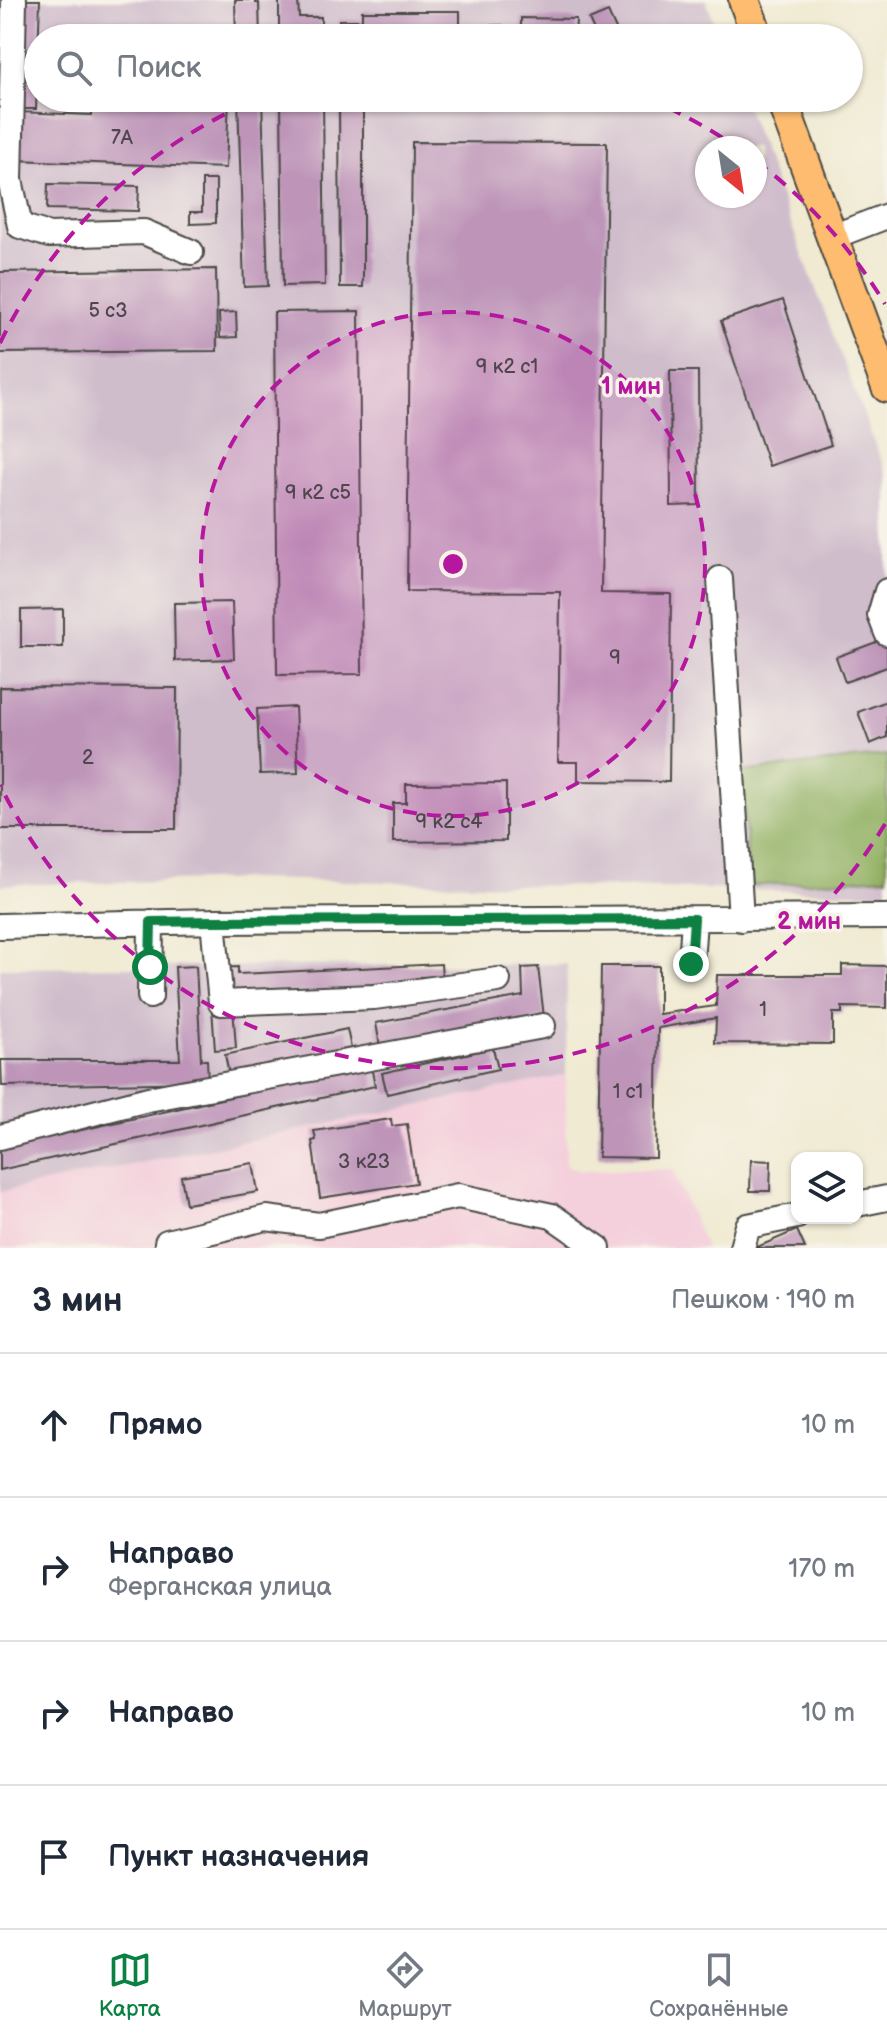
<!DOCTYPE html>
<html lang="ru">
<head>
<meta charset="utf-8">
<style>
  :root { --surface:#fff; --page:#f2f2f3; --text:#1f2937; --muted:#747a83; --line:#e0e1e3; --accent:#0b8043 }
  body { margin:0; font-family:"Balsamiq Sans",sans-serif; background:var(--page); color:var(--text) }
  .controls { position:absolute; right:24px; bottom:24px; display:grid; overflow:hidden; border-radius:16px; box-shadow:0 2px 6px #0004 }
  .controls button { width:72px; height:72px; display:grid; place-items:center; padding:0; border:0; border-bottom:2px solid var(--line); background:var(--surface); color:var(--text); font:40px sans-serif }
  .compass { position:absolute; left:695px; top:136px; width:72px; height:72px; border-radius:50%; background:var(--surface); box-shadow:0 2px 6px #0004; rotate:150deg }
  .stop { position:absolute; width:24px; height:24px; margin:-18px; border:6px solid #0b8043; border-radius:50%; background:#fff }
  .stop.end { background:#0b8043; border-color:#fff; box-shadow:0 2px 8px #0008 }
  .list { margin:0; padding:0; list-style:none }
  h2 { display:flex; justify-content:space-between; align-items:center; height:104px; margin:0; padding:0 32px; font-size:34px }
  h2 small { font-size:26px; font-weight:400; color:var(--muted) }
  .list li { display:grid; grid-template-columns:52px 1fr auto; gap:24px; align-items:center; box-sizing:border-box; height:144px; padding:0 32px; border-top:2px solid var(--line) }
  .list b { display:block; font-size:30px; white-space:nowrap }
  .list p { margin:0; font-size:26px; white-space:nowrap; color:var(--muted) }
  .list em { font-size:26px; font-style:normal; color:var(--muted) }
  .icon { flex:none; width:44px; height:44px; fill:none; stroke:currentColor; stroke-width:2; stroke-linecap:round; stroke-linejoin:round }
  .map { position:relative; flex:none; width:887px; height:1248px; overflow:hidden }
  .search { position:absolute; background:var(--surface); box-shadow:0 2px 6px #0004; left:24px; right:24px; top:24px; height:88px; display:flex; align-items:center; gap:20px; box-sizing:border-box; padding:0 28px; border-radius:44px; color:var(--muted); font-size:30px }
  .sheet { height:680px; background:var(--surface) }
  nav { display:flex; justify-content:space-around; align-items:center; box-sizing:border-box; height:112px; border-top:2px solid var(--line); background:var(--surface); font-size:22px; color:var(--muted) }
  nav a { display:grid; justify-items:center; gap:4px }
  nav .on { color:var(--accent) }
  .map>svg:first-child { display:block }
  .built { fill:#f4cfdc }
  .industrial { fill:#d0bdcc; fill-rule:evenodd }
  .forest { fill:#90b062; stroke:#5e6e46; stroke-width:2 }
  .building { fill:#be95b9 }
  .lines { fill:none; stroke-linecap:round; stroke-linejoin:round }
  .minor-casing { stroke:#494844; stroke-width:28 }
  .major-casing { stroke:#494844; stroke-width:34 }
  .minor { stroke:#fff; stroke-width:24 }
  .major { stroke:#fdbc70; stroke-width:30 }
  .route { stroke:#0b8043; stroke-width:10 }
  .ring { fill:none; stroke:#b5179e; stroke-width:4; stroke-dasharray:14 10 }
  .labels { text-anchor:middle; dominant-baseline:central; stroke-width:7; stroke-linejoin:round; paint-order:stroke }
  .number-label { font-size:20px; fill:#50464e }
  .centre { fill:#b5179e; stroke:#f7f3e8; stroke-width:4 }
  .ring-label { font-size:24px; text-anchor:middle; font-weight:bold; fill:#b5179e; stroke:#f7f3e8; stroke-width:7; stroke-linejoin:round; paint-order:stroke }
</style>
</head>
<body>
<div class="map">
<svg width="887" height="1248" viewBox="0 0 887 1248">
  <rect width="100%" height="100%" fill="#f7f3e8"/>
  <filter id="ink" filterUnits="userSpaceOnUse"><feTurbulence type="fractalNoise" baseFrequency=".0125" numOctaves="2"/><feDisplacementMap in="SourceGraphic" scale="16" xChannelSelector="R" yChannelSelector="G"/><feConvolveMatrix kernelMatrix="1 2 1 2 8 2 1 2 1" color-interpolation-filters="sRGB"/></filter>
  <filter id="wash" filterUnits="userSpaceOnUse"><feTurbulence type="fractalNoise" baseFrequency=".006" numOctaves="4" result="noise"/><feDisplacementMap in="SourceGraphic" scale="32" xChannelSelector="R" yChannelSelector="G"/><feGaussianBlur stdDeviation="1.8" result="paint"/><feColorMatrix in="noise" values="0 0 0 0 0 0 0 0 0 0 0 0 0 0 0 0 0 1.4 0 .05"/><feComposite in="paint" operator="in"/></filter>
  <g filter="url(#wash)">
    <rect width="100%" height="100%" fill="#f0ead2"/>
    <path class="built" d="M566 1075V1165L580 1171 672 1169 706 1248H0V1192Z"/>
    <path class="industrial" d="M0 0H706L720 38H38V98H743L887 476V893L254 879 0 885ZM707 148H755V196H707Z
      M567 964 566 1075 0 1192V968Z"/>
    <path class="forest" d="M887 755V877L749 886 742 772Z"/>
    <g id="blocks">
      <path class="building" d="M18 0H40L36 109H14Z
        M235 0H256V3H259L260 38H236Z
        M279 0H298L299 17H321V38H279Z
        M362 11H460V38H339V20H362Z
        M608 12 620 38H597L589 20Z
        M521 18 576 19 575 37H521Z
        M502 25V38H477V26Z
        M92 98H229L226 168 16 160 17 112 92 115Z
        M238 98H262L268 286 244 287Z
        M281 98H323L325 285 283 286Z
        M339 98H363V287H340Z
        M412 142 607 143 601 593 671 594 669 782 578 781V762H558L560 592 407 591Z
        M202 180H216V223L190 224V212H202Z
        M48 184 139 186 138 211 47 209Z
        M216 269 217 351 0 353V272Z
        M783 300 831 445 769 466 721 321Z
        M359 311 362 674 277 675 274 312Z
        M236 312 237 337 220 338 219 313Z
        M670 371H698L699 505 671 506Z
        M232 602 234 659 175 661 174 603Z
        M63 609V647H21V610Z
        M887 638V667L845 682 836 657Z
        M0 687 177 688 176 829H0Z
        M887 701V737L870 744 858 712Z
        M295 707 298 773 260 774 257 709Z
        M506 783V841L393 842V803H406V784Z
        M441 964 442 976 421 977V984L214 998 215 968 238 967V974Z
        M842 965 887 966V1008L842 1007V1013H833V1044L715 1043 716 1018 658 1028 656 1158 598 1157 601 966H659V1014L716 1006 717 975H842Z
        M196 966 201 1060H207L208 1082 2 1086 1 1060H180L175 967Z
        M538 967 544 1017 380 1046 376 1023 523 996 522 968Z
        M233 1007 236 1048 215 1050 212 1008Z
        M347 1029 351 1048 229 1074 225 1055Z
        M493 1048 498 1069 387 1094 382 1073Z
        M371 1066 375 1086 0 1170V1148Z
        M391 1119 392 1126 407 1124 416 1183 320 1198 312 1141 316 1140 314 1131Z
        M751 1160 771 1161 770 1191H750Z
        M253 1163 258 1192 186 1204 181 1176Z
        M797 1230 805 1248H755Z"/>
    </g>
  </g>
  <g filter="url(#ink)">
    <use href="#blocks" fill-opacity="0" stroke="#494844" stroke-width="2"/>
    <g class="lines">
      <g class="minor-casing">
        <path id="minor" d="M14 0 10 180 20 226 49 235 144 232 191 252
          M832 237 887 216
          M720 579 741 919
          M887 591 880 615 887 633
          M213 921 221 1003 374 997 498 980
          M0 926 213 921 887 917
          M691 964 694 919
          M150 996 151 922
          M0 1137 148 1099 543 1026
          M857 1204 887 1198
          M167 1248V1242L266 1218 319 1225 458 1196 552 1216 598 1248
          M742 1248 748 1226 797 1216"/>
      </g>
      <g class="major-casing">
        <path id="major" d="M744 0 758 38
          M781 98 887 387"/>
      </g>
      <use href="#minor" class="minor"/>
      <use href="#major" class="major"/>
    </g>
  </g>
  <g class="lines" filter="url(#ink)">
    <path class="route" d="M150 967 151 922 213 921 694 919 691 964"/>
  </g>
  <circle cx="453" cy="564" r="252" fill="#b5179e" fill-opacity=".12"/>
  <g class="ring">
    <circle cx="453" cy="564" r="252"/>
    <path d="M885 824A504 504 0 0 1 0 785M0 343A504 504 0 0 1 260 98M646 98A504 504 0 0 1 735 146M756 161A504 504 0 0 1 885 304"/>
  </g>
  <g class="labels">
    <g class="number-label">
      <text x="122" y="138">7А</text>
      <text x="108" y="311">5 с3</text>
      <text x="507" y="367">9 к2 с1</text>
      <text x="318" y="493">9 к2 с5</text>
      <text x="615" y="658">9</text>
      <text x="88" y="758">2</text>
      <text x="449" y="822">9 к2 с4</text>
      <text x="763" y="1010">1</text>
      <text x="628" y="1092">1 с1</text>
      <text x="364" y="1162">3 к23</text>
    </g>
  </g>
  <circle cx="453" cy="564" r="12" class="centre"/>
  <g class="ring-label">
    <text x="631" y="394">1 мин</text>
    <text x="809" y="929">2 мин</text>
  </g>
</svg>
<div class="controls">
<button><svg class="icon" aria-label="layers" viewBox="0 0 24 24"><path d="M12 4l9 5-9 5-9-5zM3 14l9 5 9-5"/></svg></button>
</div>
<svg class="compass" viewBox="-18 -18 36 36"><path d="M0-13l5 13h-10z" fill="#e53935"/><path d="M0 13l5-13h-10z" fill="#747a83"/></svg>
<div class="stop" style="left:150px;top:967px"></div>
<div class="stop end" style="left:691px;top:964px"></div>
<div class="search"><svg class="icon" aria-label="search" viewBox="0 0 24 24"><circle cx="10" cy="10" r="6"/><path d="M15 15l6 6"/></svg>Поиск</div>
</div>
<section class="sheet">
<h2>3 мин<small>Пешком · 190 m</small></h2>
<ul class="list">
<li><svg class="icon" aria-label="ahead" viewBox="0 0 24 24"><path d="M12 20V5M6 11l6-6 6 6"/></svg><div><b>Прямо</b></div><em>10 m</em></li>
<li><svg class="icon" aria-label="right" viewBox="0 0 24 24"><path d="M7 20v-9h11M14 6l5 5-5 5"/></svg><div><b>Направо</b><p>Ферганская улица</p></div><em>170 m</em></li>
<li><svg class="icon" aria-label="right" viewBox="0 0 24 24"><path d="M7 20v-9h11M14 6l5 5-5 5"/></svg><div><b>Направо</b></div><em>10 m</em></li>
<li><svg class="icon" aria-label="arrive" viewBox="0 0 24 24"><path d="M6 21V4h12l-3 4 3 4H6"/></svg><div><b>Пункт назначения</b></div></li>
</ul>
</section>
<nav>
<a class="on"><svg class="icon" aria-label="map" viewBox="0 0 24 24"><path d="M3 6l6-2 6 2 6-2v14l-6 2-6-2-6 2zM9 4v14M15 6v14"/></svg>Карта</a>
<a><svg class="icon" aria-label="directions" viewBox="0 0 24 24"><path d="M12 3l9 9-9 9-9-9zM9 14v-3h6M13 9l2 2-2 2"/></svg>Маршрут</a>
<a><svg class="icon" aria-label="saved" viewBox="0 0 24 24"><path d="M7 4h10v16l-5-4-5 4z"/></svg>Сохранённые</a>
</nav>
</body>
</html>
